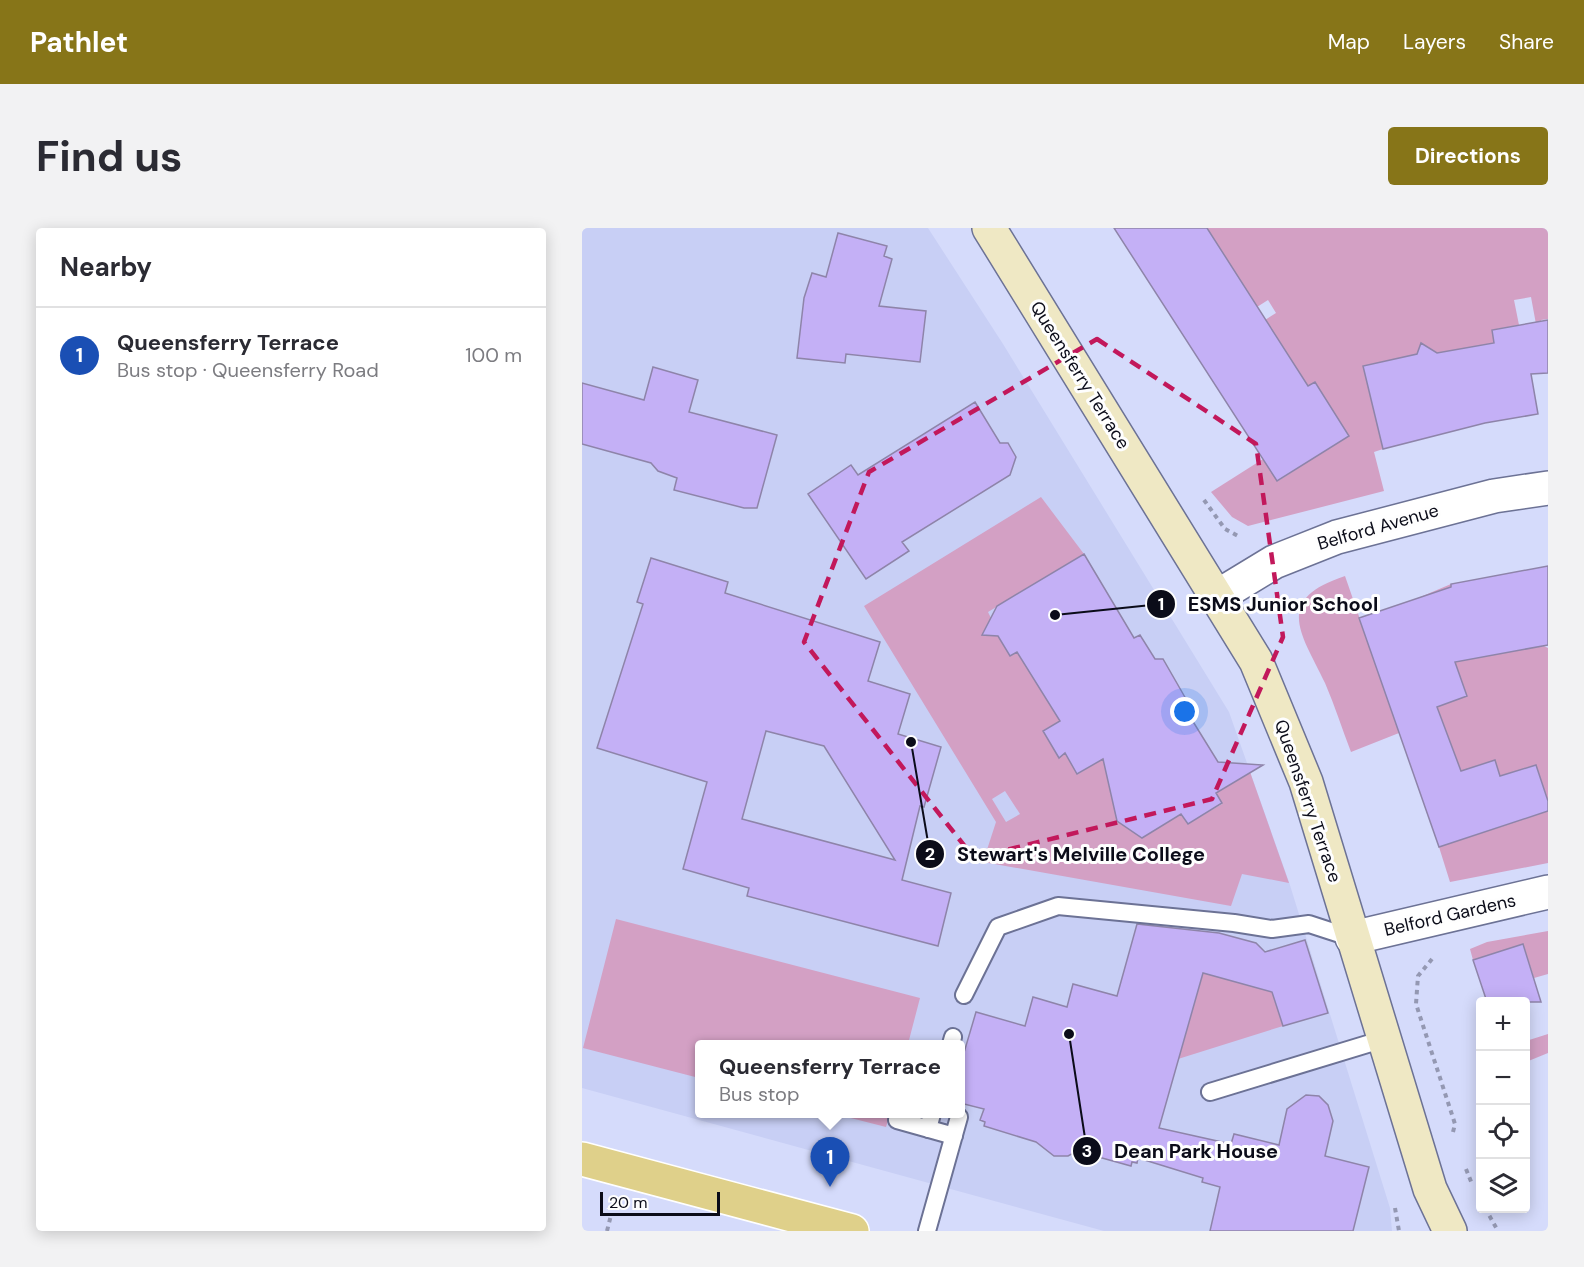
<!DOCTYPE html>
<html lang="en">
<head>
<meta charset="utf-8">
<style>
  :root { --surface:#fff; --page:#f2f2f3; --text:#2b2b33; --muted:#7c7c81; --line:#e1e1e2; --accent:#877518 }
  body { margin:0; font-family:"DM Sans",sans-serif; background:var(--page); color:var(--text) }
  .controls { position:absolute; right:18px; bottom:18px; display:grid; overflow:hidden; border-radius:6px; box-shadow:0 3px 15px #0003 }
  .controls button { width:54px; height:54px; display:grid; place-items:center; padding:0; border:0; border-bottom:2px solid var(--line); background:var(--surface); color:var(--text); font:30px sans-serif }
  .scale { position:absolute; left:18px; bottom:15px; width:120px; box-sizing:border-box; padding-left:6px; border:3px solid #0b0c19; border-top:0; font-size:16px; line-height:21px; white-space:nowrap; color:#0b0c19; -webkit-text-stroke:4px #fefefe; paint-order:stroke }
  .you { position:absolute; left:603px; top:484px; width:21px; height:21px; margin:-15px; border:4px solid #fff; border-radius:50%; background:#1a73e8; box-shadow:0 0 0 9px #1a73e833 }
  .badge { display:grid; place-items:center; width:39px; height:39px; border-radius:50%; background:var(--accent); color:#fff; font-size:20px; font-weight:700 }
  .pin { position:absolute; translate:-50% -50px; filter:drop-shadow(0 2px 3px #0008) }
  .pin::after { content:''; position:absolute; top:32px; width:21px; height:18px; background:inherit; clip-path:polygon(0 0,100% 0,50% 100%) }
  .popup { position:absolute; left:113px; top:812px; width:270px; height:78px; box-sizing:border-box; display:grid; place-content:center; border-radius:6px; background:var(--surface); filter:drop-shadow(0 2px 4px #0005); font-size:20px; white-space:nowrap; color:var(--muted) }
  .popup b { font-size:22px; color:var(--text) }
  .popup::after { content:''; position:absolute; left:50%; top:100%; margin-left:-12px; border:12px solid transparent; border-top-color:var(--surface) }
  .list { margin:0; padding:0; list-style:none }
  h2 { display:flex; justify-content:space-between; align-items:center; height:78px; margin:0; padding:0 24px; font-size:26px }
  h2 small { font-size:20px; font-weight:400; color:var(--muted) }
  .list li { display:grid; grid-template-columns:39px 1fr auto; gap:18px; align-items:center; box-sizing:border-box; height:96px; padding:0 24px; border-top:2px solid var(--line) }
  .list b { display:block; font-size:22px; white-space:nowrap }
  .list p { margin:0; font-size:20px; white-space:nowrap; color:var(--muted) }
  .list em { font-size:20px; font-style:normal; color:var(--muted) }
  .icon { flex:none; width:33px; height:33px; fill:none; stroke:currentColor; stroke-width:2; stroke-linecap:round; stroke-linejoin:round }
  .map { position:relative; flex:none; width:966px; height:1003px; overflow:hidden; border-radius:6px }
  header { display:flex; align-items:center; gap:36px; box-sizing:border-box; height:84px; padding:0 30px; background:var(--accent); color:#fff }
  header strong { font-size:28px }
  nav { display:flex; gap:33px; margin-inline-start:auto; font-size:21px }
  .intro { display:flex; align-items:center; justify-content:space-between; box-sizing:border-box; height:144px; padding:0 36px }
  h1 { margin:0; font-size:42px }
  .button { padding:15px 27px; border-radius:6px; background:var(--accent); color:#fff; font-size:21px; font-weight:700 }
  main { display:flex; gap:36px; padding:0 36px }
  aside { flex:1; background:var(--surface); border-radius:6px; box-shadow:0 3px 15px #0003 }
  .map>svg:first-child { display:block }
  .built { fill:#c8cff5; fill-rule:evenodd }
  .green { fill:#d3a0c4; fill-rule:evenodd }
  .building { fill:#c4b0f6; stroke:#8e84a9; stroke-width:1.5; fill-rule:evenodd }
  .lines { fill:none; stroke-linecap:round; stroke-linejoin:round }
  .lane-casing { stroke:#6c7295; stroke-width:20 }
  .street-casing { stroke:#6c7295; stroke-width:36 }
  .secondary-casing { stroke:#6c7295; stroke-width:36 }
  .primary-casing { stroke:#fff; stroke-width:36 }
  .path { stroke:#9498b2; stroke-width:4; stroke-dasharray:4.5 4.5; stroke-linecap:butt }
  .lane { stroke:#fff; stroke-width:16 }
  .street { stroke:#fff; stroke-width:33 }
  .secondary { stroke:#efe8c4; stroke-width:33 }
  .primary { stroke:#dfd08a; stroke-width:33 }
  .marked { fill:none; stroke:#c2185b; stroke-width:4.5; stroke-dasharray:12 8; stroke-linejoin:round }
  .labels { text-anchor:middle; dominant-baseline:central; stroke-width:6; stroke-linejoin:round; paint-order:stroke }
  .street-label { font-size:18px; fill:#0b0c19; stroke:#fefefe }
  .leader { fill:none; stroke:#0b0c19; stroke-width:2 }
  .callout-dot { fill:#0b0c19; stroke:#fefefe; stroke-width:2 }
  .mark-label { font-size:18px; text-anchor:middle; font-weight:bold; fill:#fff }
  .callout-label { font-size:20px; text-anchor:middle; font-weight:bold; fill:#0b0c19; stroke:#fefefe; stroke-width:6; stroke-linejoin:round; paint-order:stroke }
</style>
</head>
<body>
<header>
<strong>Pathlet</strong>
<nav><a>Map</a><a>Layers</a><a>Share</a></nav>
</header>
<div class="intro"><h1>Find us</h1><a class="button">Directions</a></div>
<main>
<aside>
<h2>Nearby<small></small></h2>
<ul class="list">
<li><span class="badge" style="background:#1a4fb4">1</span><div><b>Queensferry Terrace</b><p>Bus stop · Queensferry Road</p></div><em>100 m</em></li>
</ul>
</aside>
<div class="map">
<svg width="966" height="1003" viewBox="0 0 966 1003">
  <rect width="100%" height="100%" fill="#d5dbfb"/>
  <path class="built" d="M0 0H346L421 116 647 484 707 654 808 980 810 1003H522L0 860ZM118 816H378V886H118Z"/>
  <path class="green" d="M625 0H966V91L959 92 961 106 956 107 949 69 932 72 937 97 910 102 912 115 852 128 850 122 844 118 837 120 835 126 781 138 801 221 792 224 802 263 666 298 650 289 629 264 681 231 696 253 766 208 724 160 683 92 694 85 686 72 675 79 598 101 582 78 648 36Z
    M459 269 502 326 406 384 409 390 405 397 412 408H419L429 428 435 424 532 400 477 529 483 525 496 546 534 523 535 593 560 610 599 586 606 596 640 576 634 565 668 544 707 655 660 646 649 678 401 634 414 594 282 378ZM423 563 438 586 424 594 410 571Z
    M763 348 813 492 863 448 836 370 869 356 875 392 889 353 902 350 915 426 962 418 966 420V573L954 537 918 548 913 532 879 543 817 505 769 524C760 501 753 478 743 455 720 406 690 372 763 348Z
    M966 583V635L868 654 857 619Z
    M34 691 338 770 326 816H118L117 850 1 820Z
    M966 703V746L952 750 941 716 891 732 888 721 905 714Z
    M621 744 690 764 701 798 596 831Z
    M966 806V825L944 834V813Z
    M253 886H308L304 899Z"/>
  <path class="building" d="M532 0H625L726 158 733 154 767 208 695 253Z
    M256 5 305 18 302 28 310 31 297 78 344 83 338 134 264 126 263 135 215 130 222 70 230 45 244 49Z
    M966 92V145L949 146 956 186 903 195 801 221 781 138 835 126 839 115 855 125 912 115 910 102Z
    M71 139 116 152 107 184 195 207 175 280H162L92 262 95 250 76 243 69 235 0 216V155L62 172Z
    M393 174 418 215H426L434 229 428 247 320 314 327 323 284 351 226 266 269 237 276 247Z
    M502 326 552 410 558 407 573 431H581L604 471 602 479 636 534 681 537 634 565 640 575 606 596 599 586 560 610 535 593 521 531 495 546 483 525 477 530 461 503 478 493 435 424 428 428 416 408 400 407 415 378Z
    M69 330 146 354 143 365 298 414 286 453 328 466 316 506 359 519 342 579 338 578 320 652 369 665 356 718 165 668 167 660 101 641 125 554 15 520 61 376 55 374ZM184 503 242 518 313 632 160 591Z
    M966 338V417L873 434 885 468 855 479 879 543 913 532 918 548 954 537 966 573V583L857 619 777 390 869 359V356Z
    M555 696 637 705 674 715 683 724 723 712 746 785 701 798 690 764 621 745 577 900 649 916 652 906 697 917 705 881 724 867 737 868 746 877 751 893 743 928 787 939 771 1003H628L638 959 620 954 621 950 556 930 555 935 550 934 549 938 495 923 486 928H472L454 914 402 898 403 894 398 892 402 881 378 875V838L394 784 443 798 451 769 485 779 491 756 535 768Z
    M941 716 959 774H905L891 732Z"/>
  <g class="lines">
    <g class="lane-casing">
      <path id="lane" d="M382 767 416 699 476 678 652 695 690 701 727 696 770 710
        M369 816 371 809
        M628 864 802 811
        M315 892 372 908
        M346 901 350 886
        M345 1003 377 889"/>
    </g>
    <g class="street-casing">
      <path id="street" d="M636 368 692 334 755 309 912 268 966 260
        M770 710 966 664"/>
    </g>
    <g class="secondary-casing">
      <path id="secondary" d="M407 0 674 433 724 554 848 961 868 1003"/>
    </g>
    <g class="primary-casing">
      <path id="primary" d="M0 931 270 1003"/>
    </g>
    <path class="path" d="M622 272 643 301 656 308
      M850 731 836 748 834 776 873 896 871 904
      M884 941 890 956
      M813 980 817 1003
      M903 980 916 1003
      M25 1003 29 987"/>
    <use href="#lane" class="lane"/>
    <use href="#street" class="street"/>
    <use href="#secondary" class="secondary"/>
    <use href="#primary" class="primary"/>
  </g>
  <path class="marked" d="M515 111 674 216 701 409 630 571 392 630 222 414 287 244Z"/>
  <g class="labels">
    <g class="street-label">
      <text transform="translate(498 147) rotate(58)">Queensferry Terrace</text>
      <text transform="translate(796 299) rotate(-16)">Belford Avenue</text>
      <text transform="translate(726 573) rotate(71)">Queensferry Terrace</text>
      <text transform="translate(868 687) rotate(-13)">Belford Gardens</text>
    </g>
  </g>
  <path class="leader" d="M473 387L579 376M329 514L348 626M487 806L505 923"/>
  <g class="callout-dot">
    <circle cx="473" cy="387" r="6"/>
    <circle cx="329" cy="514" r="6"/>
    <circle cx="487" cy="806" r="6"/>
    <circle cx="579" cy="376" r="15"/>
    <circle cx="348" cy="626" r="15"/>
    <circle cx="505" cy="923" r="15"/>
  </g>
  <g class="mark-label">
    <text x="579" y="382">1</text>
    <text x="348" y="632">2</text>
    <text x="505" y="929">3</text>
  </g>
  <g class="callout-label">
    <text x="701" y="383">ESMS Junior School</text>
    <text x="499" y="633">Stewart's Melville College</text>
    <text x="614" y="930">Dean Park House</text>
  </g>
</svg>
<div class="controls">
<button>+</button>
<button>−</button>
<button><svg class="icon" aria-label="locate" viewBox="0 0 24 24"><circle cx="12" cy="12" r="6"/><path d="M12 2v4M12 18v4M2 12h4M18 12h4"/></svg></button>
<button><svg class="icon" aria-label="layers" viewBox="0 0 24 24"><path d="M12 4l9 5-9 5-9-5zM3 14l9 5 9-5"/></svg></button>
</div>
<div class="scale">20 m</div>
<div class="you"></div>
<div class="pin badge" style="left:248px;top:959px;background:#1a4fb4">1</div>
<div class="popup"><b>Queensferry Terrace</b>Bus stop</div>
</div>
</main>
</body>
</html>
